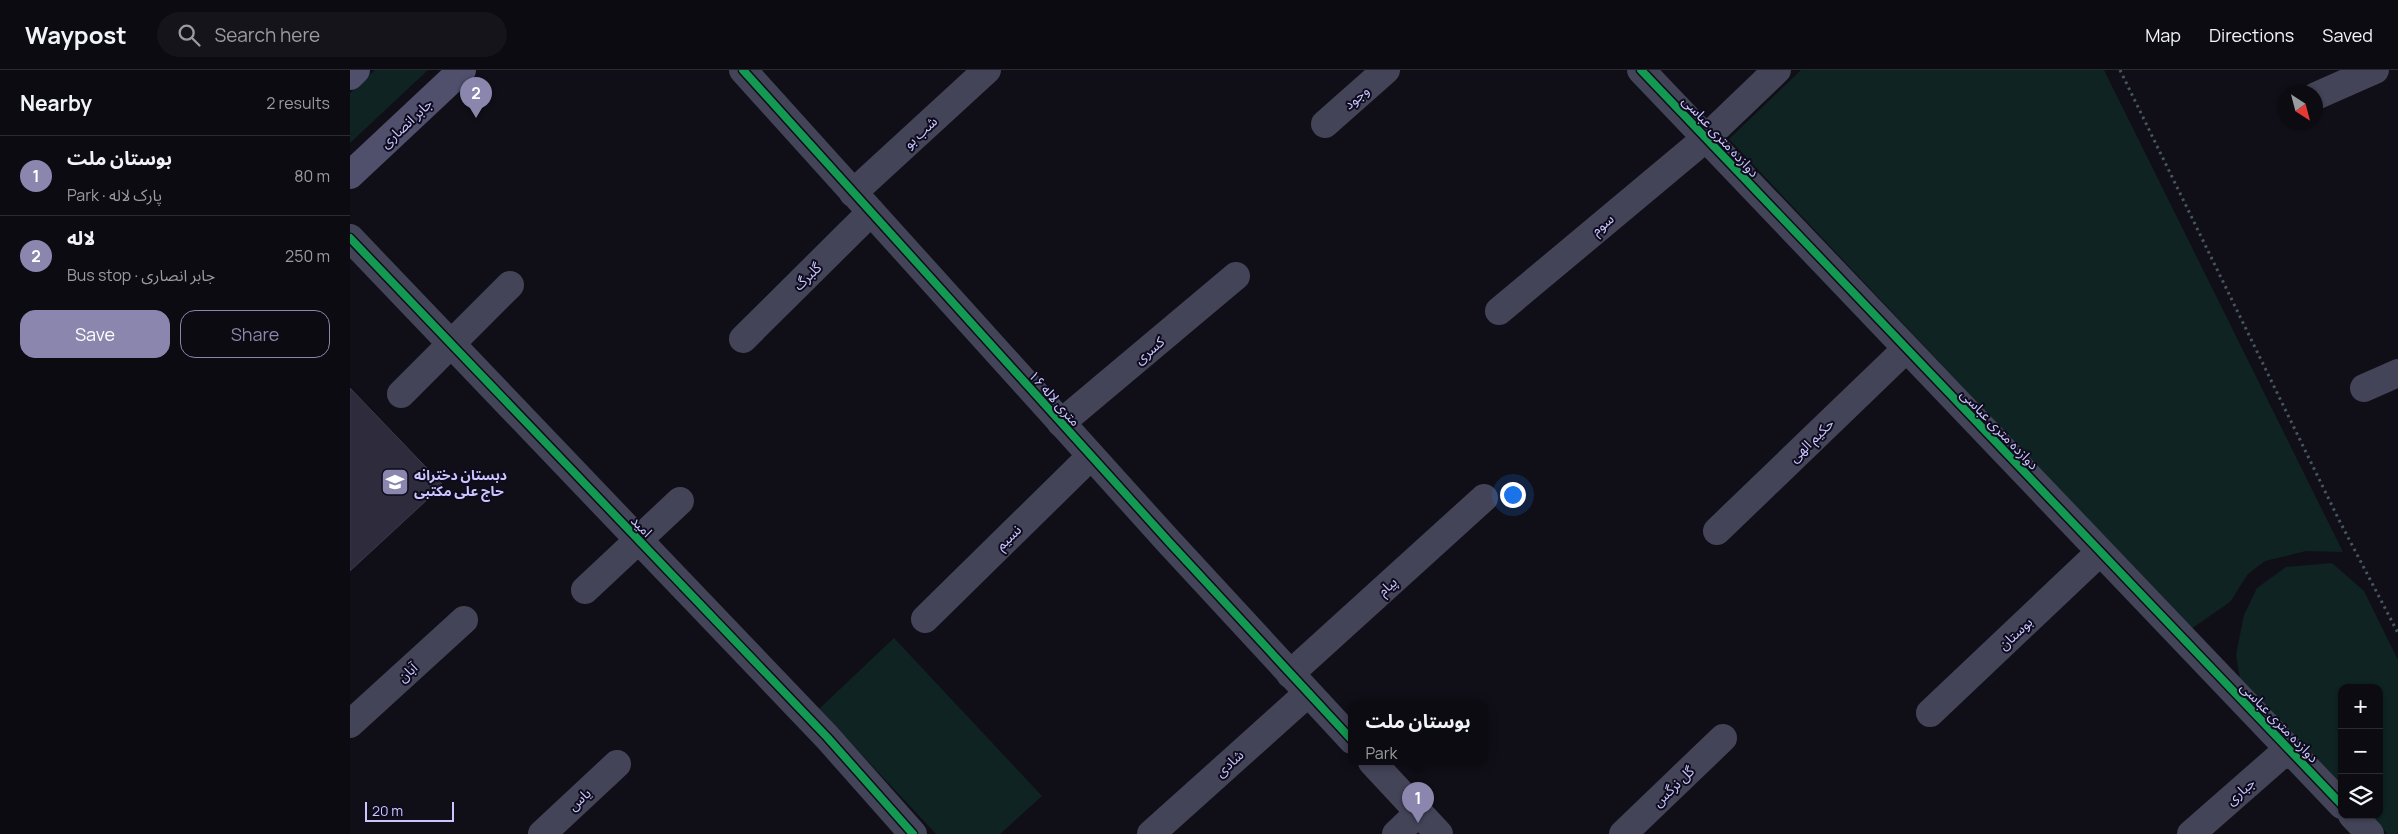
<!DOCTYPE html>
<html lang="en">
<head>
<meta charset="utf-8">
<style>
  :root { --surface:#0c0b12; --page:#15141b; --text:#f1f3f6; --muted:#9a9b9f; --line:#2c2b32; --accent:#8a86ae }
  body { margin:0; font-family:Manrope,"Noto Sans Arabic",sans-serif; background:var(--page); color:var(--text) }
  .controls { position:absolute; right:15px; bottom:15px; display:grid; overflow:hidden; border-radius:10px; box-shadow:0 1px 4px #0004 }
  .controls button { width:45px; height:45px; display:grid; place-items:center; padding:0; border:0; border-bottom:1px solid var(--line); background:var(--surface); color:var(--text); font:25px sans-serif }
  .compass { position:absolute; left:1928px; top:15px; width:45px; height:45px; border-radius:50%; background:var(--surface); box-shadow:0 1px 4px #0004; rotate:144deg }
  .scale { position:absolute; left:15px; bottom:12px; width:89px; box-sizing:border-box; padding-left:5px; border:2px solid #cbc6ff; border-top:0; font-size:14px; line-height:18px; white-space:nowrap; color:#cbc6ff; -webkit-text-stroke:4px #0d0b1c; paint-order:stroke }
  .you { position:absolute; left:1162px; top:424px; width:18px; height:18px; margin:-12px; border:4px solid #fff; border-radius:50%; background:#1a73e8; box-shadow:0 0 0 8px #1a73e833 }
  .badge { display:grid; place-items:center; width:32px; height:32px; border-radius:50%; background:var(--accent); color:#fff; font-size:16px; font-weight:700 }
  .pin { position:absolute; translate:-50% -41px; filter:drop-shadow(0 1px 2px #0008) }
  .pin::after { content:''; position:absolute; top:26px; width:18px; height:15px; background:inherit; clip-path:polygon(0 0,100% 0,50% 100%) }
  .popup { position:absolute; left:998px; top:630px; width:140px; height:65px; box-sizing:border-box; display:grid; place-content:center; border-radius:10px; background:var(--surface); filter:drop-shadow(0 1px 4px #0005); font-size:16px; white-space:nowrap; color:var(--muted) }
  .popup b { font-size:19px; color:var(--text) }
  .popup::after { content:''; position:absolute; left:50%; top:100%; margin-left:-10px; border:10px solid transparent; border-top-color:var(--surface) }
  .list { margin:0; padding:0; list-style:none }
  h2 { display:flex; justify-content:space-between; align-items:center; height:65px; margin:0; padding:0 20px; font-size:21px }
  h2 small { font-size:16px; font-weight:400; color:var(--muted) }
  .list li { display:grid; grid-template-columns:32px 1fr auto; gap:15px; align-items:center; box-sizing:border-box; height:80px; padding:0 20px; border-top:1px solid var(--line) }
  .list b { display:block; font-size:19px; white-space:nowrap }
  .list p { margin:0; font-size:16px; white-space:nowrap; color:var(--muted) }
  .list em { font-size:16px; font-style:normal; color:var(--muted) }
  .actions { display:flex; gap:10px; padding:15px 20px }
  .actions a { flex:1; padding:11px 0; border:1px solid var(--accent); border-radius:15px; text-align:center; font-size:18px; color:var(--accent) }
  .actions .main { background:var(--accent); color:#fff }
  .icon { flex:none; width:28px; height:28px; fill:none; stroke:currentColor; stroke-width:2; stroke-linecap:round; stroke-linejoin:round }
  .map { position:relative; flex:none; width:2048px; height:764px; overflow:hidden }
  header { display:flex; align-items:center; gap:30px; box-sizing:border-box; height:70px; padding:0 25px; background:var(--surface); border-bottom:1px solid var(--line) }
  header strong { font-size:24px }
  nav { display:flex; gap:28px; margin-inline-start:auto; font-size:18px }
  .search { width:350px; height:45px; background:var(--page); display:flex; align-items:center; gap:12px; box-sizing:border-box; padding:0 18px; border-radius:28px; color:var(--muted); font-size:19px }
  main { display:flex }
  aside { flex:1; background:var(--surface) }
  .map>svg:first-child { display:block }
  .green { fill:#0e2322 }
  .building { fill:#2e2b3c; stroke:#3c394d }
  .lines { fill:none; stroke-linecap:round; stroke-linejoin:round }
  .path { stroke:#465561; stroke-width:3; stroke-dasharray:2.5 4; stroke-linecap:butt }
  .minor { stroke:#444459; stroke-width:28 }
  .tertiary { stroke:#444459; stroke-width:28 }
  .secondary { stroke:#50506d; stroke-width:28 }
  .cycleway-casing { stroke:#0d0b1c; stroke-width:11 }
  .cycleway { stroke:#139951; stroke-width:8 }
  .labels { text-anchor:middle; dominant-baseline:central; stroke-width:4; stroke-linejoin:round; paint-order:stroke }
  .street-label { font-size:14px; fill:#cbc6ff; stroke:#0d0b1c }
  .poi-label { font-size:14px; font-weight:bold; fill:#cbc6ff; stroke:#0d0b1c; text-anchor:start }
</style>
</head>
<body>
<header>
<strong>Waypost</strong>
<div class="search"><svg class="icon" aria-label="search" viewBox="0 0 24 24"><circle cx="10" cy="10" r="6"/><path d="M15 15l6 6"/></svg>Search here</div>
<nav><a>Map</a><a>Directions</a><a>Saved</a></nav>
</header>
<main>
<aside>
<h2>Nearby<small>2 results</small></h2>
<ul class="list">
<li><span class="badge">1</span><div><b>بوستان ملت</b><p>Park · پارک لاله</p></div><em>80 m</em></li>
<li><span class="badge">2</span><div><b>لاله</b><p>Bus stop · جابر انصاری</p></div><em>250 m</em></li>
</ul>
<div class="actions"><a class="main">Save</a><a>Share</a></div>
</aside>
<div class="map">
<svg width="2048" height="764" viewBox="0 0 2048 764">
  <rect width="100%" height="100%" fill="#100f18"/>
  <path class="green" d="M25 0H78L0 73V23Z
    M1451 0H1754L1993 482 1956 481 1915 491 1898 504 1880 532 1841 559 1379 69Z
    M1982 493 2014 521 2048 590V764H2038L2020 745H2029V618H1992V717L1891 614 1886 585 1894 545 1907 518 1936 497Z
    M544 568 692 726 650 764H586L469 639Z"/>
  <path class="building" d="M0 318 93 415 0 501Z"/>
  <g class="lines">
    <path class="path" d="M1770 0 1989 450 2048 563"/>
    <path class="minor" d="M1291 0 1992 735
      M1966 26 2025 0
      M975 54 1036 0
      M503 123 637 0
      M0 168 477 667 563 764
      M1149 241 1356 68 1427 0
      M393 269 521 142
      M2014 318 2048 303
      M51 324 160 215
      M711 353 886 206
      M1367 461 1556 279
      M235 520 330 431
      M575 549 741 386
      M940 604 1134 428
      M1580 643 1750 482
      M0 654 114 550
      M2002 745 2020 764
      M192 764 267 694
      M801 764 958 623
      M1046 764 1069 742
      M1273 764 1373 668
      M1841 764 1938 679"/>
    <path class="tertiary" d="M393 0 819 472 1002 670
      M1022 692 1089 764"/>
    <path class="secondary" d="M0 6 6 0
      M0 105 112 0"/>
    <g class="cycleway-casing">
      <path id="cycleway" d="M393 0 819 472 1002 670
        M1291 0 1992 735
        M0 168 477 667 563 764"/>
    </g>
    <use href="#cycleway" class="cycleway"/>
  </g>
  <defs>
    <g id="school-square" transform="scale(1.4375)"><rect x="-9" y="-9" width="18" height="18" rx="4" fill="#8a86ae" stroke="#0d0b1c"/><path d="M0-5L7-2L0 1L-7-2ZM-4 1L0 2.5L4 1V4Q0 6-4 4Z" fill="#fff"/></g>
  </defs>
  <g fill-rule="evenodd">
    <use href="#school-square" x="45" y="412"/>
  </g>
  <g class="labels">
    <g class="street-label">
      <text transform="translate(1006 27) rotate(-41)">وجود</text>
      <text transform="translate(56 53) rotate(-43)">جابر انصاری</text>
      <text transform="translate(570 62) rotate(-43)">شب بو</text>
      <text transform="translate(1371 66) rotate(47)">دوازده متری عباسی</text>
      <text transform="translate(1252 154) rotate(-40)">سوم</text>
      <text transform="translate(457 206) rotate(-45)">گلبرگ</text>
      <text transform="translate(799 280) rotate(-40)">کسری</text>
      <text transform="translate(705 328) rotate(48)">۱۶ متری لاله</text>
      <text transform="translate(1650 359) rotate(46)">دوازده متری عباسی</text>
      <text transform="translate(1461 370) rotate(-44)">حکیم الهی</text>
      <text transform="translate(292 456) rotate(46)">امید</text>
      <text transform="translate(658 467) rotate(-44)">نسیم</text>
      <text transform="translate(1037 516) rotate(-42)">پیام</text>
      <text transform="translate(1665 563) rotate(-43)">بوستان</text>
      <text transform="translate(57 602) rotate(-42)">آبان</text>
      <text transform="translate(1930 652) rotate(46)">دوازده متری عباسی</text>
      <text transform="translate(879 693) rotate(-42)">شادی</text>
      <text transform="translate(1323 716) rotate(-44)">گل نرگس</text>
      <text transform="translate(1890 721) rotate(-41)">جباری</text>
      <text transform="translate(229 729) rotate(-43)">یاس</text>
    </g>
    <g class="poi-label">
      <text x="64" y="404">دبستان دخترانه<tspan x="64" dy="16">حاج علی مکتبی</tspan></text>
    </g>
  </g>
</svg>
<div class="controls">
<button>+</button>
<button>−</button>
<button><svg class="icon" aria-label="layers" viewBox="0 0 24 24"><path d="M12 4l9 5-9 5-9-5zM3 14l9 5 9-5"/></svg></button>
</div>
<svg class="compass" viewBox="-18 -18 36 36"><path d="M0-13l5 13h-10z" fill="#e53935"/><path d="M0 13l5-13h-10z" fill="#9a9b9f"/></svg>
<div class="scale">20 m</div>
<div class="you"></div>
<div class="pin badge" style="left:1068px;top:753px">1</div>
<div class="popup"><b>بوستان ملت</b>Park</div>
<div class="pin badge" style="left:126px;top:48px">2</div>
</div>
</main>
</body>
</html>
